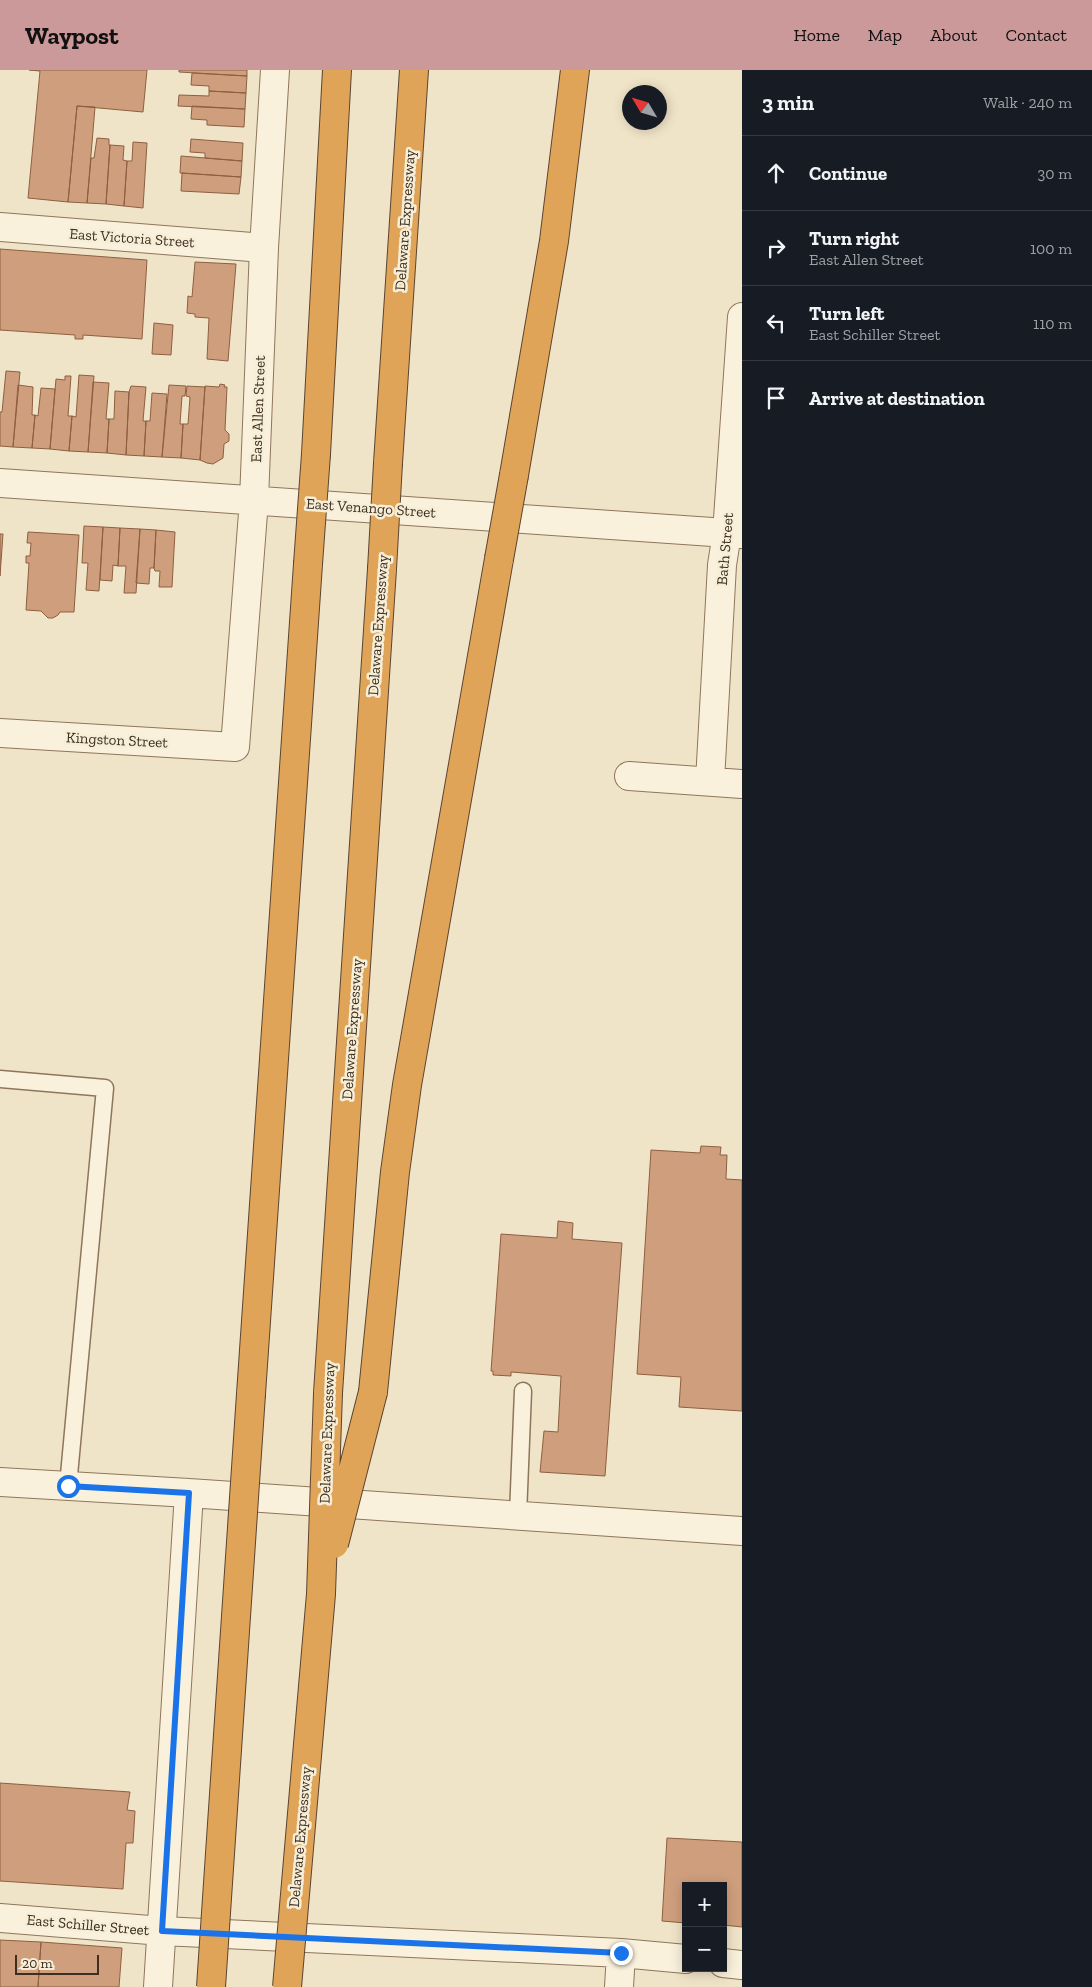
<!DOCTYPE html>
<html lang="en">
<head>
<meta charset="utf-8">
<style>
  :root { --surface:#171b24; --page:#20242c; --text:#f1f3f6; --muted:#9ea1a6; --line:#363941; --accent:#cc999b }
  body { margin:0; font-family:"Zilla Slab",serif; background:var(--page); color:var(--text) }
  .controls { position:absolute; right:15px; bottom:15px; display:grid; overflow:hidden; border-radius:0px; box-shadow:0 2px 12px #0003 }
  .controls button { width:45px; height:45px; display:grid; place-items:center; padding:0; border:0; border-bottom:1px solid var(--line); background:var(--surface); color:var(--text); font:25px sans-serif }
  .compass { position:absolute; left:622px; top:15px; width:45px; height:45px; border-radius:50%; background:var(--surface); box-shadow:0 2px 12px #0003; rotate:308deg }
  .scale { position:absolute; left:15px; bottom:12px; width:84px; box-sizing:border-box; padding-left:5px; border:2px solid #3d2e20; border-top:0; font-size:14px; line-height:18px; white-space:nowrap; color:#3d2e20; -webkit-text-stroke:4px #f7eed8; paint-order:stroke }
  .stop { position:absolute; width:15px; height:15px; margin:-11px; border:4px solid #1a73e8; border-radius:50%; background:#fff }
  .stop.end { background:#1a73e8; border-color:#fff; box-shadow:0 1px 5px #0008 }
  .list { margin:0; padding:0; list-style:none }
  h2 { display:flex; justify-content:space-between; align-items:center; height:65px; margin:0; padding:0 20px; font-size:21px }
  h2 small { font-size:16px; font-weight:400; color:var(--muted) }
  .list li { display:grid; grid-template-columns:32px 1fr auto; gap:15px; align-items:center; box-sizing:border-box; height:75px; padding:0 20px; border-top:1px solid var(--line) }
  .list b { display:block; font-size:19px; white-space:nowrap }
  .list p { margin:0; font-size:16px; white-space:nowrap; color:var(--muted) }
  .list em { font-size:16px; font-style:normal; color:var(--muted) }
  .icon { flex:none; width:28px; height:28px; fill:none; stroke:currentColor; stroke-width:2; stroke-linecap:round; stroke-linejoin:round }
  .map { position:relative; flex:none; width:742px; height:1917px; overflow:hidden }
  header { display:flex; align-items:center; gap:30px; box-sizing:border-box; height:70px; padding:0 25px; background:var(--accent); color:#111 }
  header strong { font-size:24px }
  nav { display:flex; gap:28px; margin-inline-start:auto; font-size:18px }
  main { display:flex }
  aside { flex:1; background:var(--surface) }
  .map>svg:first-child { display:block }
  .building { fill:#cf9f7d; stroke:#8d5f41 }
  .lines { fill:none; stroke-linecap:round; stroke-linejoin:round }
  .service-casing { stroke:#8d765c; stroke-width:19 }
  .minor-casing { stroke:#8d765c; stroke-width:30 }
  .motorway-casing { stroke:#5b4430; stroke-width:30 }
  .service { stroke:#faf1dc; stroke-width:16 }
  .minor { stroke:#faf1dc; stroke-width:28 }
  .motorway { stroke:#e0a458; stroke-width:28 }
  .motorway-bridge-casing { stroke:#5b4430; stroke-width:30; stroke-linecap:butt }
  .motorway-bridge { stroke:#e0a458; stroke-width:28 }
  .route { stroke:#1a73e8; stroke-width:6 }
  .labels { text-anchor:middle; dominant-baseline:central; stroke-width:5; stroke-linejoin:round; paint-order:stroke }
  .street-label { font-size:15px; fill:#3d2e20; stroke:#f7eed8 }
</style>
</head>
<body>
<header>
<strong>Waypost</strong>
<nav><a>Home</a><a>Map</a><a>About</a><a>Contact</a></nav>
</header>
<main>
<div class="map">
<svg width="742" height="1917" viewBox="0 0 742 1917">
  <rect width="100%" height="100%" fill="#f0e4c8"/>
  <path class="building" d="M29 0H147L143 42 77 36 68 132 28 128 40 1Z
    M179 0H247V6L179 2Z
    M192 3 247 6 246 23 209 21V16L191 15Z
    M209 21 246 23 245 39 178 36 179 25 209 26Z
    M77 36 95 37 87 133 68 132Z
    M192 36 245 39 244 57 207 55V50L191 49Z
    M97 68 109 69V75H110L106 134 87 133 91 88H94Z
    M191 69 243 73 242 91 205 88V83L190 82Z
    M133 72 147 73 143 138 124 136 127 91H132Z
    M110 75 124 76 123 90 127 91 124 136 106 134Z
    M181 86 242 91 241 107 180 103Z
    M182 103 241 107 239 124 181 121Z
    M0 179 147 190 142 269 83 265V269H75V265L0 260Z
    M195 192 236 194 228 291 207 289 209 248 195 247V244L187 243 188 226 192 227Z
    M154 253 173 255 171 285 152 284Z
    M6 301 20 302 13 377 0 376V342H2Z
    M79 305 94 306 88 382 69 381 72 346 76 347Z
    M65 306H71L68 346H72L69 381 50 379 56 309 65 310Z
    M93 312 109 313 106 349H109L107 383 88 382Z
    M220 314 225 315 224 317H227L225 360 229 364V371L224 374 223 388 213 394 207 393 200 390 205 316 219 317Z
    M18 315 33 317 32 345H35L32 378 13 377Z
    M169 315 186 316 185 326H182L180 354H183L181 388 162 387Z
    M131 316 146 317 143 351H146L144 386 126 385 129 322Z
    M187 316 205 317 200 390 181 388 183 354H188L190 327 186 326Z
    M41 318 55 319 50 379 32 378 35 345 38 346Z
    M115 321 129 322 126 385 107 383 109 349H114Z
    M152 323 167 324 162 387 144 386 146 351H150Z
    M84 456 103 457 99 521 86 520 88 493H82Z
    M103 457 120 458 118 496 113 495 112 511 100 510Z
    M120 458 140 459 136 523H124L126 496H118Z
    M140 459 156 460 154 498H150L149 514 136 513Z
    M156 460 175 462 172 517H159L160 501H155L154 498Z
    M28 462 79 465 74 542H60L58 545 53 548H48L41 541 26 540 29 493H26V486H30L31 473H27Z
    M0 464H3L0 506Z
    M701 1076 721 1077 720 1085H727L726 1109 742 1110V1341L679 1337 681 1307 637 1304 651 1080 700 1083Z
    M558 1151 573 1153 572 1169 622 1173 605 1406 540 1402 544 1361 558 1362 561 1306 511 1302V1306L493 1305V1301H491L501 1164 557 1168Z
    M0 1713 130 1722 127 1740 135 1741 133 1773H126L123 1819 0 1811Z
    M667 1768 742 1772V1857L723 1855V1816H686V1853L662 1851Z
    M0 1870 41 1872 38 1917H0Z
    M41 1872 122 1878 119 1917H38Z"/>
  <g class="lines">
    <g class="service-casing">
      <path id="service" d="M0 1009 105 1018 68 1416
        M518 1445 523 1321"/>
    </g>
    <g class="minor-casing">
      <path id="minor" d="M0 157 264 178
        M0 413 742 464
        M0 663 235 677 254 430 264 178 275 0
        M629 706 742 714
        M710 711 722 495 727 463 742 247
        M0 1412 189 1423 742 1461
        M0 1848 162 1861 621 1883 686 1889
        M723 1893 742 1895
        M158 1917 189 1423
        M619 1917 621 1883"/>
    </g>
    <g class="motorway-casing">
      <path id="motorway" d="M316 384 337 0
        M388 393 414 0
        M514 405 554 171 575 0
        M373 1322 395 1102 407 1015 499 489
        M328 1323 382 499
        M251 1324 308 494"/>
    </g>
    <use href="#service" class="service"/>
    <use href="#minor" class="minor"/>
    <use href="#motorway" class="motorway"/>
    <g class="motorway-bridge-casing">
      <path id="motorway-bridge" d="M499 489 514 405
        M308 494 316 384
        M382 499 388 393
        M334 1474 373 1322
        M211 1917 251 1324
        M287 1917 321 1524 328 1323"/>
    </g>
    <use href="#motorway-bridge" class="motorway-bridge"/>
  </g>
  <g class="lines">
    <path class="route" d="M68 1416 189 1423 162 1861 621 1883"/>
  </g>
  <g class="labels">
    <g class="street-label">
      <text transform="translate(405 150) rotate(-86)">Delaware Expressway</text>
      <text transform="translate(132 168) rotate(4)">East Victoria Street</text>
      <text transform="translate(258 339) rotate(-88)">East Allen Street</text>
      <text transform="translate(371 438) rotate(4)">East Venango Street</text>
      <text transform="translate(725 479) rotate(-85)">Bath Street</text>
      <text transform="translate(378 555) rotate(-86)">Delaware Expressway</text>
      <text transform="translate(117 670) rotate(3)">Kingston Street</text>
      <text transform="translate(352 959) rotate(-86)">Delaware Expressway</text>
      <text transform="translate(327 1363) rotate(-88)">Delaware Expressway</text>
      <text transform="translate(300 1767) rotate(-85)">Delaware Expressway</text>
      <text transform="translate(88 1855) rotate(5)">East Schiller Street</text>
    </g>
  </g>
</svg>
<div class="controls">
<button>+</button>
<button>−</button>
</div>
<svg class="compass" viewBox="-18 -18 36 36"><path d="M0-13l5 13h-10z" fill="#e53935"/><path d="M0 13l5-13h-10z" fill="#9ea1a6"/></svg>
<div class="scale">20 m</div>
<div class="stop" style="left:68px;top:1416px"></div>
<div class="stop end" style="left:621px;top:1883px"></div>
</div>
<aside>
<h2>3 min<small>Walk · 240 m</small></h2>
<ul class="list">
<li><svg class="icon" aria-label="ahead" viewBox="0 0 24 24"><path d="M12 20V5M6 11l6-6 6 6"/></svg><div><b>Continue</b></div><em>30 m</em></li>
<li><svg class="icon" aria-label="right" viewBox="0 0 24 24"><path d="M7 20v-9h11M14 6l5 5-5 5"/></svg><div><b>Turn right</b><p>East Allen Street</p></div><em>100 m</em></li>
<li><svg class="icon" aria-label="left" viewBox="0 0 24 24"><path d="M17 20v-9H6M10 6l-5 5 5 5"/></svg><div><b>Turn left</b><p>East Schiller Street</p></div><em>110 m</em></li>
<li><svg class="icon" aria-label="arrive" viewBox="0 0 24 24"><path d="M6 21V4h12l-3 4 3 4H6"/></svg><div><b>Arrive at destination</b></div></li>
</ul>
</aside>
</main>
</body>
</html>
